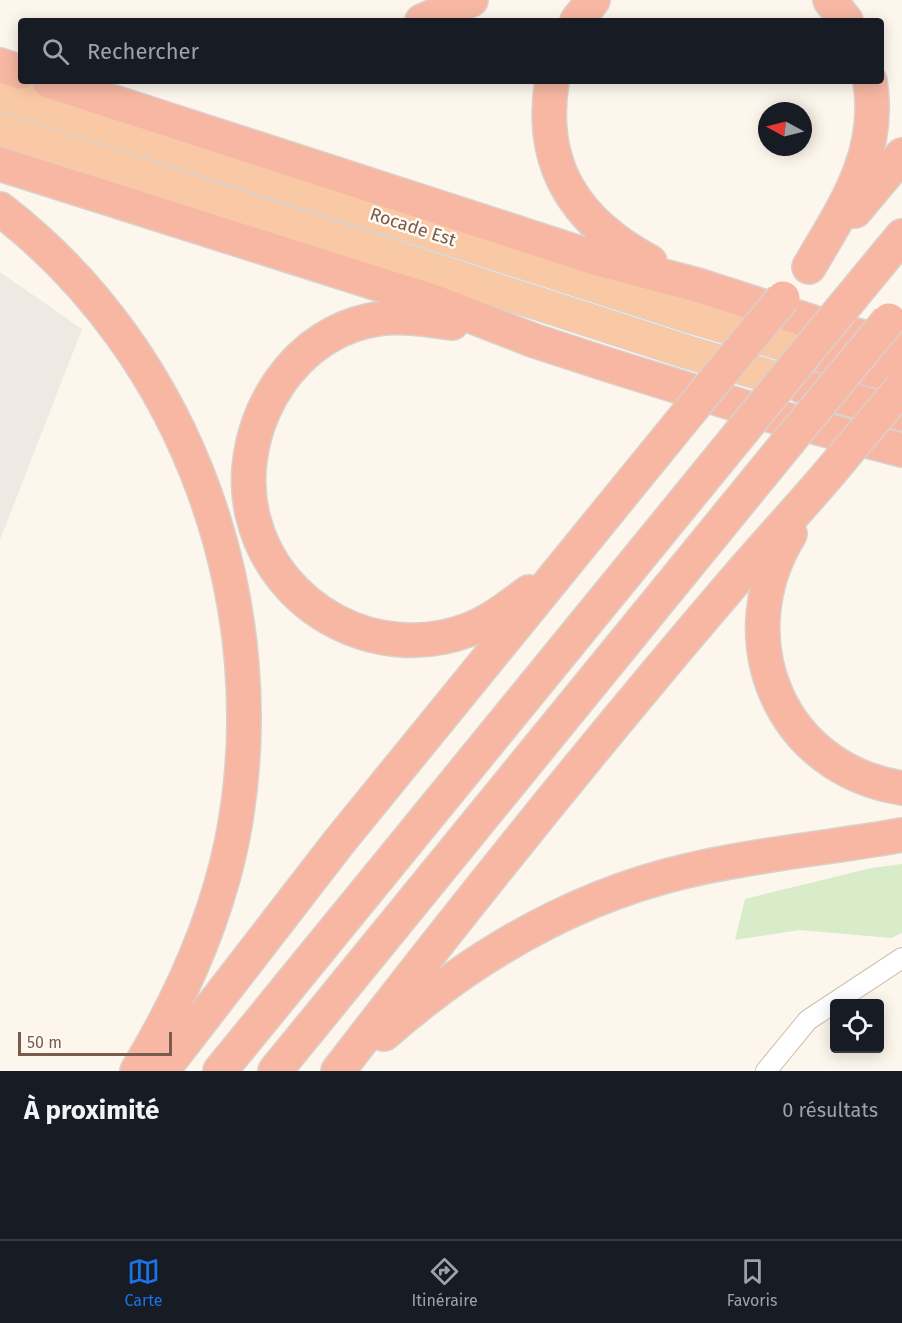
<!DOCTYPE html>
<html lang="fr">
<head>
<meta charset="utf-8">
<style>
  :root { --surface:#171b24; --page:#242831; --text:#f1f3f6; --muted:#9ea1a6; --line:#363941; --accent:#1a73e8 }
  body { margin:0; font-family:"Fira Sans",sans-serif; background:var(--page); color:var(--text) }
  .controls { position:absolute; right:18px; bottom:18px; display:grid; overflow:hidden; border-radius:6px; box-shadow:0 3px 15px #0003 }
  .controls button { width:54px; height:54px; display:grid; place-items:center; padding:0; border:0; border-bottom:2px solid var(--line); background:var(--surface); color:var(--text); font:30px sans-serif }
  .compass { position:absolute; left:758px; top:102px; width:54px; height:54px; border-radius:50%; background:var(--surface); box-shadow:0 3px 15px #0003; rotate:277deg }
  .scale { position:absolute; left:18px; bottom:15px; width:154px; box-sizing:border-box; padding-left:6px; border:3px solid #7a5c4d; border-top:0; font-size:16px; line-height:21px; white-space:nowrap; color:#7a5c4d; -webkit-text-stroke:4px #fffaf3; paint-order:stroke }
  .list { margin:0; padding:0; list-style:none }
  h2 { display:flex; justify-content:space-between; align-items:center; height:78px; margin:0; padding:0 24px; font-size:26px }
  h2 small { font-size:20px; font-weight:400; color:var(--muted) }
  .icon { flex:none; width:33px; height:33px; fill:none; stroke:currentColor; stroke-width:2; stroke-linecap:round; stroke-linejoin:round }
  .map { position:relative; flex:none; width:902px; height:1071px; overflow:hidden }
  .search { position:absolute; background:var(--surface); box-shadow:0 3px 15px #0003; left:18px; right:18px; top:18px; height:66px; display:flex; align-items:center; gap:15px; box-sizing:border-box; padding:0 21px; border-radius:6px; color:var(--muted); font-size:22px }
  .sheet { height:168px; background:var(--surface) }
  nav { display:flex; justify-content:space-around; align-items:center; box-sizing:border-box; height:84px; border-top:2px solid var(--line); background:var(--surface); font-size:16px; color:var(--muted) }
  nav a { display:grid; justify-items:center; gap:3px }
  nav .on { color:var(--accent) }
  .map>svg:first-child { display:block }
  .industrial { fill:#efe9e4 }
  .green { fill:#d8ecc9 }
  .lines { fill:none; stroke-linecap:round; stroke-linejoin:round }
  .minor-casing { stroke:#d1beb0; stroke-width:22 }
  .trunk-casing { stroke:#dad1cd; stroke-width:34 }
  .motorway-casing { stroke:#dad1cd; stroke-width:36 }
  .minor { stroke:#fff; stroke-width:20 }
  .trunk { stroke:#f9c8a4; stroke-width:32 }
  .motorway { stroke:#f7b7a3; stroke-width:33 }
  .motorway-bridge-casing { stroke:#dad1cd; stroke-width:36; stroke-linecap:butt }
  .motorway-bridge { stroke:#f7b7a3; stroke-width:33 }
  .labels { text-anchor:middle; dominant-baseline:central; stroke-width:5; stroke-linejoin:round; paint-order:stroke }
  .street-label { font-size:18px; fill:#7a5c4d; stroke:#fffaf3 }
</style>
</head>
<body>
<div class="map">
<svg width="902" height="1071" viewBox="0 0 902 1071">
  <rect width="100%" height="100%" fill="#fdf6ec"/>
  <path class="industrial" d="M0 272 82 329 0 540Z"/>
  <path class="green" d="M902 864V933L891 938 800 930 735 940 745 899 871 868Z"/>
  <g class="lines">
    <g class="minor-casing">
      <path id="minor" d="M766 1071 808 1020 902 958"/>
    </g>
    <g class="trunk-casing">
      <path id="trunk" d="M0 94 695 318 826 357
        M0 129 687 352 802 386"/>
    </g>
    <g class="motorway-casing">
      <path id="motorway" d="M830 0 846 21
        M422 21 471 0
        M577 21 593 0
        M0 65 21 72
        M49 81 595 258 697 285 847 333 902 346
        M552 81C538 167 577 223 650 262
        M0 164 432 301 535 341 612 366 773 416 902 450
        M0 209C190 355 278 608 232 841 215 923 180 1000 137 1071
        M855 211 902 155
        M809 267C844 207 882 154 870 81
        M841 310 902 236
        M452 323C424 319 395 314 367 321 283 340 233 437 253 517 276 610 378 664 468 630 490 622 510 606 529 592
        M826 357 902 378
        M802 386 902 414
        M790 534C726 638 779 769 902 788
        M384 1034C472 957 571 898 686 871 757 854 830 848 902 835
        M162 1071 339 842 689 412
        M220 1071 743 430
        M275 1071 788 442
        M338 1071C469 901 604 733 743 571 776 533 810 497 842 458"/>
    </g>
    <use href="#minor" class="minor"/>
    <use href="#trunk" class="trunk"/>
    <use href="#motorway" class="motorway"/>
    <g class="motorway-bridge-casing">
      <path id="motorway-bridge" d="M689 412 783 298
        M743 430 841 310
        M788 442 889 320
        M842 458 902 387"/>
    </g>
    <use href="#motorway-bridge" class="motorway-bridge"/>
  </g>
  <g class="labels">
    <g class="street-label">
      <text transform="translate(413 227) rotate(18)">Rocade Est</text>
    </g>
  </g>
</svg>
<div class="controls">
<button><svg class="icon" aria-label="locate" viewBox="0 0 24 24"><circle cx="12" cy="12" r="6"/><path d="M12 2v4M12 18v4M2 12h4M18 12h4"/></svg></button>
</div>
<svg class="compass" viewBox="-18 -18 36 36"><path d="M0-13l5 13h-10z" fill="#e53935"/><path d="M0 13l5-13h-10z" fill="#9ea1a6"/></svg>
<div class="scale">50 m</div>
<div class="search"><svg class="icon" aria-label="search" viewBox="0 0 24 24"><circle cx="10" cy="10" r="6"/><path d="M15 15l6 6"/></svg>Rechercher</div>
</div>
<section class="sheet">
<h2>À proximité<small>0 résultats</small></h2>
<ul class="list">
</ul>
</section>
<nav>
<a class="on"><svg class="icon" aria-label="map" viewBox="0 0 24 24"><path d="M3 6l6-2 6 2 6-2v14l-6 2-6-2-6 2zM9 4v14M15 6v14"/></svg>Carte</a>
<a><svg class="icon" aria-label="directions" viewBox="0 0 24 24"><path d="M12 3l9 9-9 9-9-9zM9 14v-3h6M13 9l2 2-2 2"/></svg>Itinéraire</a>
<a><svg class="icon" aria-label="saved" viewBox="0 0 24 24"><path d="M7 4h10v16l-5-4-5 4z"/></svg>Favoris</a>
</nav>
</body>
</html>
